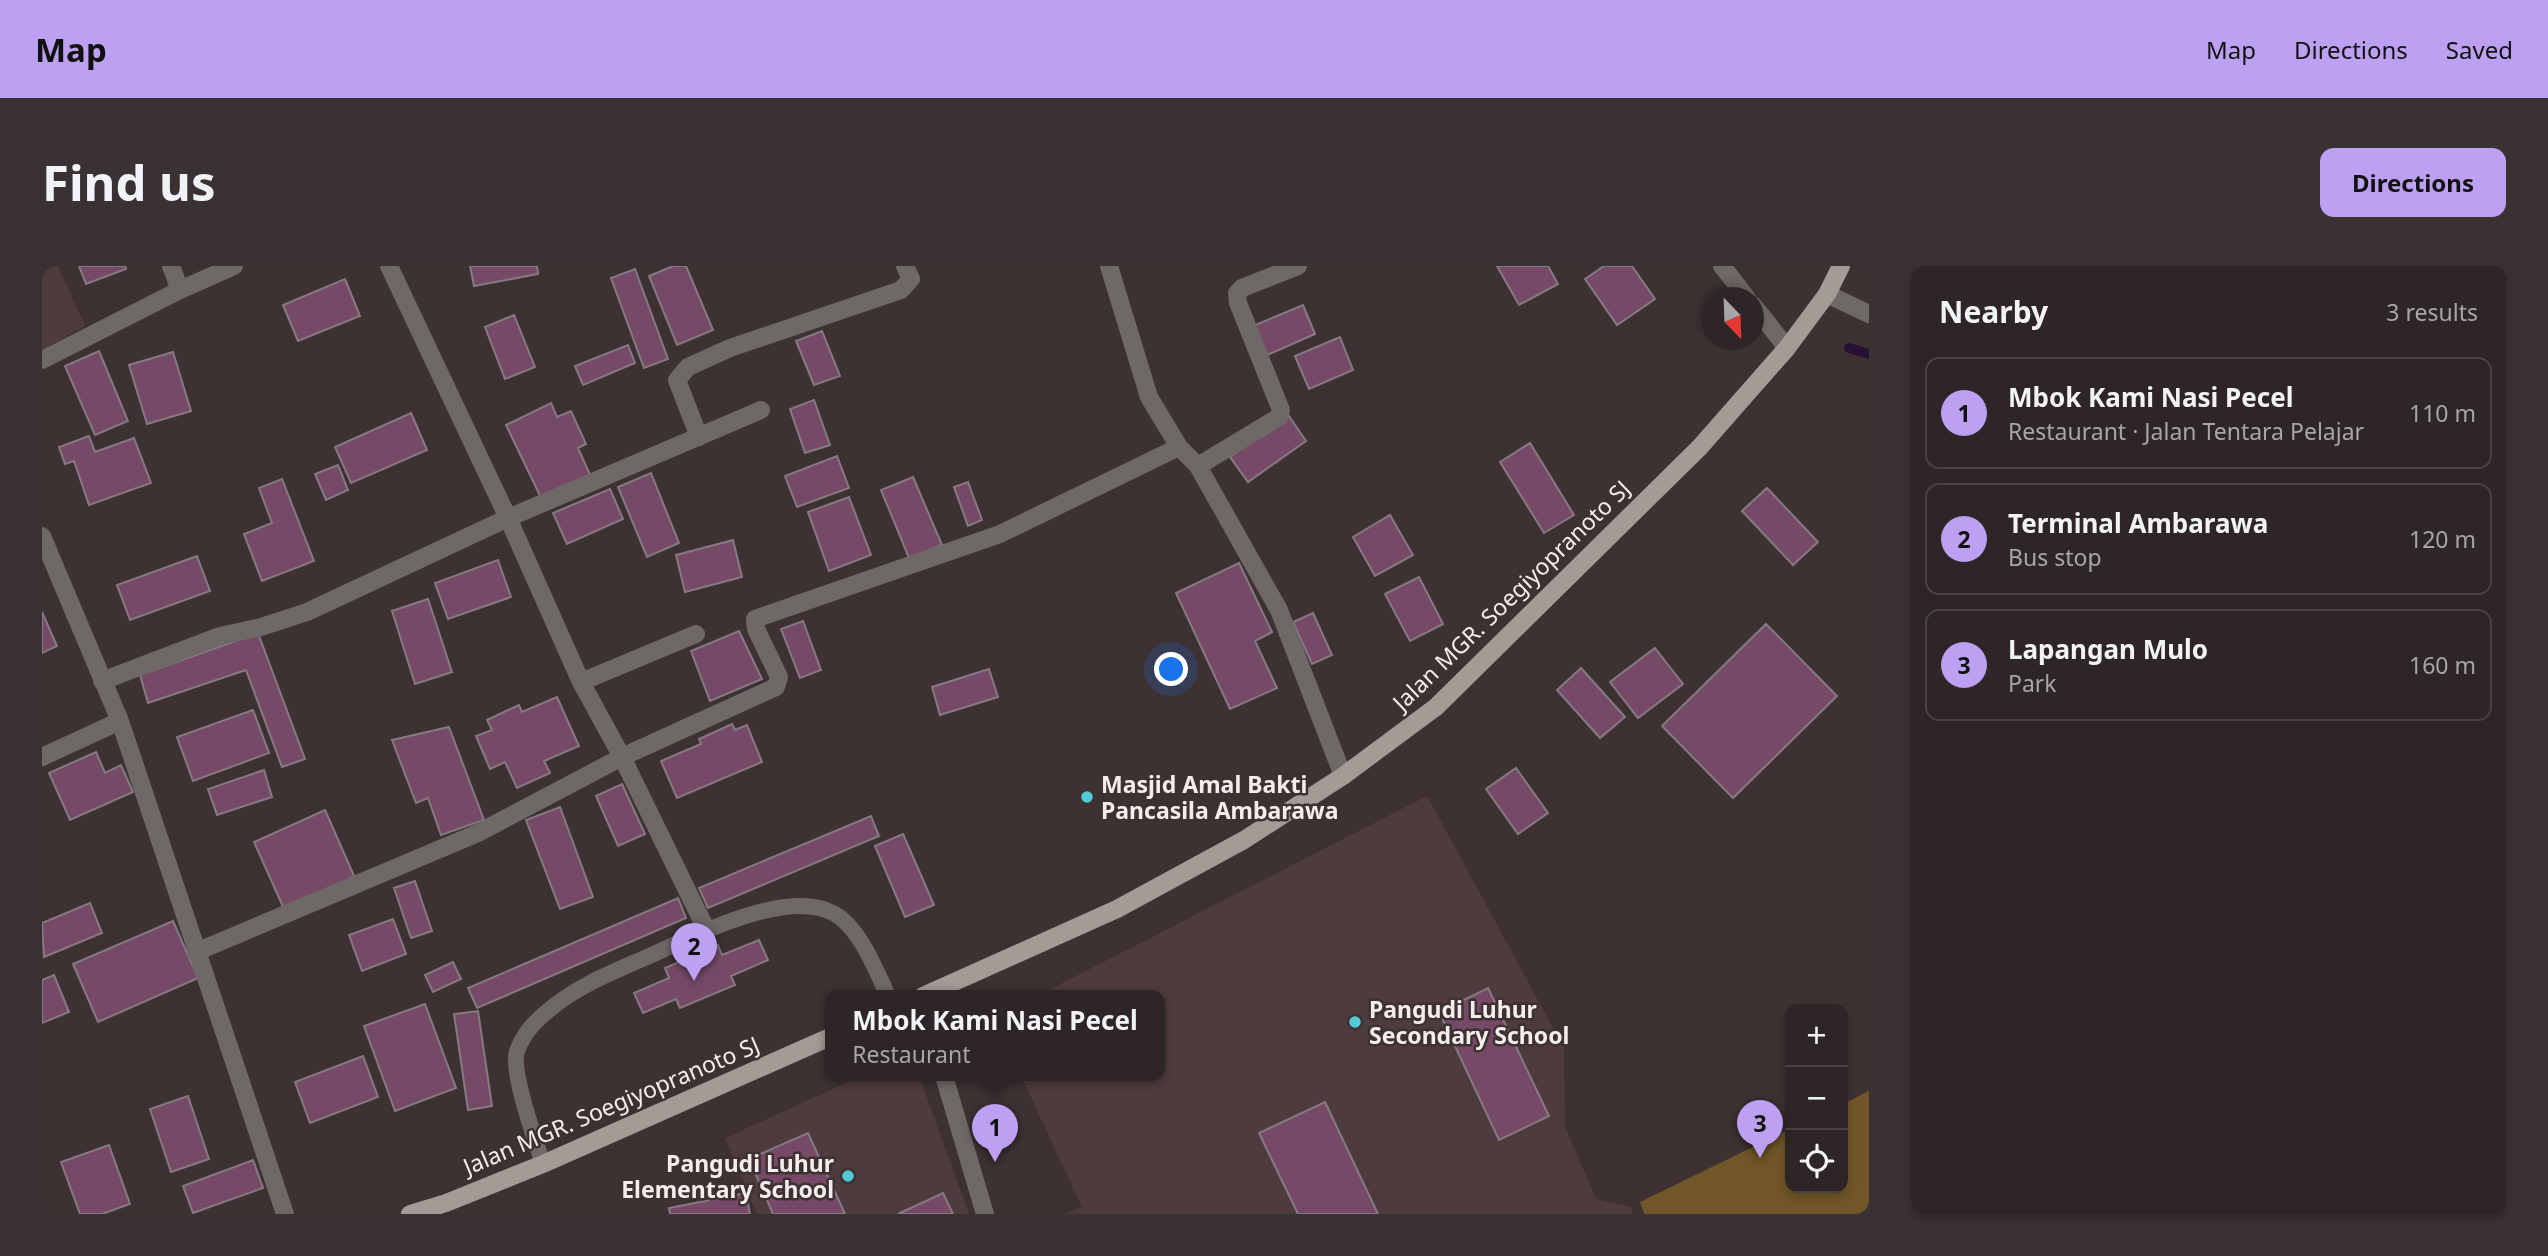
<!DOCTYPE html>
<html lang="en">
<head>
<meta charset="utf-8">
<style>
  :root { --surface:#2e2526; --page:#3a3132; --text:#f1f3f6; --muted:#a7a5a7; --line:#494243; --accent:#bca0f2 }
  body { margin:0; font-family:"Noto Sans",sans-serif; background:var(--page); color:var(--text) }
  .controls { position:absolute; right:21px; bottom:21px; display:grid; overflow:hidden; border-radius:14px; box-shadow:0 4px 10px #0003 }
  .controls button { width:63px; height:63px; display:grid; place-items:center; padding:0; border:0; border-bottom:2px solid var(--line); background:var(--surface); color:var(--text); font:35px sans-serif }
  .compass { position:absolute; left:1659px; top:21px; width:63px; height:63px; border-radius:50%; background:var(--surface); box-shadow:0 4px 10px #0003; rotate:157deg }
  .you { position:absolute; left:1130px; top:404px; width:24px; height:24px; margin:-18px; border:5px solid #fff; border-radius:50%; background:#1a73e8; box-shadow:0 0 0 10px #1a73e833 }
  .badge { display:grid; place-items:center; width:46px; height:46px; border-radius:50%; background:var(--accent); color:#111; font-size:23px; font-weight:700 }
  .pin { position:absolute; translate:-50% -58px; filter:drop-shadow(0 2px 4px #0008) }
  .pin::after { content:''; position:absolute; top:37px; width:24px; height:21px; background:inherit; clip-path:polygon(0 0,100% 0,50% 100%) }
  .popup { position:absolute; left:783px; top:724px; width:340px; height:91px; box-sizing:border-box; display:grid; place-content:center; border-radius:14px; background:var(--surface); filter:drop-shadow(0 2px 5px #0005); font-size:23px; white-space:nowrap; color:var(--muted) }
  .popup b { font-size:26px; color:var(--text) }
  .popup::after { content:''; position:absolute; left:50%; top:100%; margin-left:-14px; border:14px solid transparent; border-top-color:var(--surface) }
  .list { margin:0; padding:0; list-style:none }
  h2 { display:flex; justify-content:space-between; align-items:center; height:91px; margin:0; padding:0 28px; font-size:30px }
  h2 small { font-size:23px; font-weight:400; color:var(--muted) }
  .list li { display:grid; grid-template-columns:46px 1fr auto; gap:21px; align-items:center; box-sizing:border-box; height:112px; margin:0 14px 14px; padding:0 14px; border:2px solid var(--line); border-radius:14px }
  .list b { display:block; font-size:26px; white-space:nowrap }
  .list p { margin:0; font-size:23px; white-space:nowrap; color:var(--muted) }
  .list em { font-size:23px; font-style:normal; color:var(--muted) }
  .icon { flex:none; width:38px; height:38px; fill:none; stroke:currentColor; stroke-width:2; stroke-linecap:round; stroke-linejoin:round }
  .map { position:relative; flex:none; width:1827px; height:948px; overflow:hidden; border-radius:14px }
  header { display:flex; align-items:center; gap:42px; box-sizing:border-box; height:98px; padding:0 35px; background:var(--accent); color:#111 }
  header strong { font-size:33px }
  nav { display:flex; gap:38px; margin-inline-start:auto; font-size:24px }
  .intro { display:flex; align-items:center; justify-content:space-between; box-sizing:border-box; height:168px; padding:0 42px }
  h1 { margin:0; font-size:49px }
  .button { padding:18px 32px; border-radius:14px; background:var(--accent); color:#111; font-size:24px; font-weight:700 }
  main { display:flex; gap:42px; padding:0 42px }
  aside { flex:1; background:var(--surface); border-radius:14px; box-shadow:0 4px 10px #0003 }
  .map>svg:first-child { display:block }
  .built { fill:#4e3b3d }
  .green { fill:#705628 }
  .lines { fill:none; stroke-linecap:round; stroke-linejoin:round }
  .stream { stroke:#251136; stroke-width:10 }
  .building { fill:#764a67; stroke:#867a82; stroke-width:2 }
  .service { stroke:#6e6866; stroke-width:16 }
  .minor { stroke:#6e6866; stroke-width:18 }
  .primary { stroke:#a59a95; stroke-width:18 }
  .poi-dot { fill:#52cbd8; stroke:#3d3132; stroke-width:2.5 }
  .labels { text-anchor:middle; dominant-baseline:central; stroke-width:5; stroke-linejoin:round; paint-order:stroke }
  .street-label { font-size:23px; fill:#f4eced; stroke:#3d3132 }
  .poi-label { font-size:23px; font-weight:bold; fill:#f4eced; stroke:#3d3132; text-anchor:start }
</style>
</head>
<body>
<header>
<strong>Map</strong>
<nav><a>Map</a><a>Directions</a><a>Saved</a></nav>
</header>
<div class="intro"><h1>Find us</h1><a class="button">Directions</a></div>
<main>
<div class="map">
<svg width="1827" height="948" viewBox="0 0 1827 948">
  <rect width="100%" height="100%" fill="#3d3132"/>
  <path class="built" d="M0 0H16L43 60 0 84Z
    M1385 530 1522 782 1523 861 1554 933 1589 941 1591 948H1021L1040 941 979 810H1118V730H995Z
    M819 810H877L927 948H715L683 872Z"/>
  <path class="green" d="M1827 825V948H1602L1598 936 1748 863V922H1801V838Z"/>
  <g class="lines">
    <path class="stream" d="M1807 82 1827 88"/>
  </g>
  <path class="building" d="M37 0H83L84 3 44 18Z
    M428 0H495L496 8 432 20Z
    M631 0H644L671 64 635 79 607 10Z
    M1455 0H1506L1516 18 1477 39Z
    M1562 0H1590L1613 33 1575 59 1543 13Z
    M593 3 626 93 602 102 569 12Z
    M303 13 318 50 256 75 241 39Z
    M1261 39 1273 68 1223 90 1211 60Z
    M472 49 493 101 463 113 443 61Z
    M780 65 798 110 772 119 754 75Z
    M1298 71 1311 104 1267 123 1253 90Z
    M586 79 593 97 541 119 533 100Z
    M57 85 86 155 53 169 23 100Z
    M131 86 149 145 105 158 87 99Z
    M772 134 788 179 763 187 748 143Z
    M509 137 515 151 529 145 544 178 536 182 549 211 500 234 464 159Z
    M369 147 385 184 309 217 293 181Z
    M1247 150 1264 175 1206 216 1188 191Z
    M47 170 53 186 92 172 109 217 47 239 32 195 23 198 17 181Z
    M1488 177 1532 249 1502 267 1458 196Z
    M795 190 807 222 755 241 743 210Z
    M296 199 306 224 284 234 273 208Z
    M609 207 637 277 605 291 576 221Z
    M871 211 900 279 867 292 839 224Z
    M240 213 272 295 220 315 202 268 230 257 217 222Z
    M926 216 940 254 926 260 912 221Z
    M1725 222 1776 276 1751 299 1700 245Z
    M568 223 581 253 525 278 511 247Z
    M807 231 829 289 787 305 766 246Z
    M1348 249 1371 289 1333 310 1311 271Z
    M691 274 700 311 643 326 634 289Z
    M155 290 168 325 88 354 75 319Z
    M456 294 469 331 406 353 393 317Z
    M1197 297 1230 366 1213 375 1235 422 1188 443 1134 327Z
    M1377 311 1401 358 1368 375 1343 328Z
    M386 333 410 406 373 418 350 345Z
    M0 346 15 380 0 387Z
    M1271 347 1290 389 1270 398 1251 356Z
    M761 355 779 404 758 412 739 363Z
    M1724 358 1795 430 1691 532 1620 460Z
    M697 365 720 413 668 435 649 385Z
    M216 367 263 493 240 501 204 404 106 437 98 409Z
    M1613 382 1641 418 1596 452 1568 416Z
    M1539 402 1583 451 1558 472 1515 424Z
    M947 403 956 431 898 449 890 421Z
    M515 431 537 480 502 495 508 507 475 522 463 496 448 503 434 470 450 464 445 454 477 439 480 446Z
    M211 444 227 487 151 515 135 471Z
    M690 458 693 464 705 459 720 496 635 532 619 495 659 478 657 473Z
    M407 461 442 554 399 569 386 532 374 537 350 474Z
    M54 486 63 507 79 499 91 526 28 554 7 507Z
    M1474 502 1506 547 1476 568 1444 523Z
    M222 504 230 531 175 549 166 523Z
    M580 518 603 568 576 580 554 530Z
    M518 541 551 631 518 643 484 554Z
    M283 544 313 612 242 643 212 576Z
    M829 550 837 570 666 642 657 622Z
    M861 568 892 639 863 651 833 580Z
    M373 615 390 665 369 672 352 622Z
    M636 632 644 652 435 742 426 722Z
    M48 637 60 667 2 691 0 657Z
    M351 653 364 688 320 705 307 669Z
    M131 655 156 712 56 756 31 698Z
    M717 674 726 694 689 710 693 719 638 742 634 733 601 747 592 727 627 712 623 702 676 679 680 689Z
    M411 696 419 713 391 726 383 709Z
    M12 709 27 746 0 757V714Z
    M1446 722 1507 850 1457 874 1397 746Z
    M383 738 414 822 353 845 322 760Z
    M436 745 450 840 426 844 412 748Z
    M321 790 336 831 268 857 253 816Z
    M146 830 167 893 129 906 108 843Z
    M1283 836 1336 948H1256L1217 867Z
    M766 867 803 948H731L707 893Z
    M67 879 88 938 60 948H38L19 896Z
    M211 894 221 922 151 947 141 920Z
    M704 927 708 948H628L627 942Z
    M901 927 911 948H856Z"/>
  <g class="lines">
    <path class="service" d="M501 898C494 876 468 804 475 785 482 767 492 756 507 744 535 720 571 706 605 691 650 671 743 622 791 647 817 660 834 704 846 730"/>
    <path class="minor" d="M129 0 138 24
      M347 0 466 252 539 416 580 491 665 665
      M1067 0 1107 131 1137 181 1156 200 1237 344 1301 510
      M1680 0 1705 32
      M1785 28 1827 48
      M1712 40 1745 82
      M0 94 138 24 192 0
      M657 171 635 114 646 101 688 82 859 24 869 13 863 0
      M1156 200 1237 151 1239 144 1196 37 1195 27 1200 22 1256 0
      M0 270 78 455 243 948
      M60 415 178 370 219 361 265 346 466 252 719 144
      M539 416 654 368
      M0 491 78 455
      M154 686 436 567 580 491 734 421 737 411 714 363 713 353 958 268 1137 181
      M902 810 943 948"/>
    <path class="primary" d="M881 730 1075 643 1202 574 1301 510 1394 441 1658 181 1745 82 1785 28 1799 0
      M368 948 404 937 501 898 788 771"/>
  </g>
  <g class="poi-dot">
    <circle cx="1045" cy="531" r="7"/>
    <circle cx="1313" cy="756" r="7"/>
    <circle cx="806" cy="910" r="7"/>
  </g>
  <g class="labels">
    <g class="street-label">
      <text transform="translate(1469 329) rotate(-44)">Jalan MGR. Soegiyopranoto SJ</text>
      <text transform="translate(569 839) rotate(-23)">Jalan MGR. Soegiyopranoto SJ</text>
    </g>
    <g class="poi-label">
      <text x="1059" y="518">Masjid Amal Bakti<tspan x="1059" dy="26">Pancasila Ambarawa</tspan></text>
      <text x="1327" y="743">Pangudi Luhur<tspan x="1327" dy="26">Secondary School</tspan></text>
      <text x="792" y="897" text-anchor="end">Pangudi Luhur<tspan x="792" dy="26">Elementary School</tspan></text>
    </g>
  </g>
</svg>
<div class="controls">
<button>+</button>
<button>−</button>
<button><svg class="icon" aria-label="locate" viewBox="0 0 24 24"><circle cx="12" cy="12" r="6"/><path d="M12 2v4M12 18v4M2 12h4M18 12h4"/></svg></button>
</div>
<svg class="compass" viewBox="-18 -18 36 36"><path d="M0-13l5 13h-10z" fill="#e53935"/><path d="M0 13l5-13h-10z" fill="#a7a5a7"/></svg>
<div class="you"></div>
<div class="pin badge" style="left:953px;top:896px">1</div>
<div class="popup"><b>Mbok Kami Nasi Pecel</b>Restaurant</div>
<div class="pin badge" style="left:652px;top:715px">2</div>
<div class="pin badge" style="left:1718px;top:892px">3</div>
</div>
<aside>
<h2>Nearby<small>3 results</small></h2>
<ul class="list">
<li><span class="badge">1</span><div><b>Mbok Kami Nasi Pecel</b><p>Restaurant · Jalan Tentara Pelajar</p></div><em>110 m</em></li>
<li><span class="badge">2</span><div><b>Terminal Ambarawa</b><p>Bus stop</p></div><em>120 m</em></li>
<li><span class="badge">3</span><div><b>Lapangan Mulo</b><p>Park</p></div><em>160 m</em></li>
</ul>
</aside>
</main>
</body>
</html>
